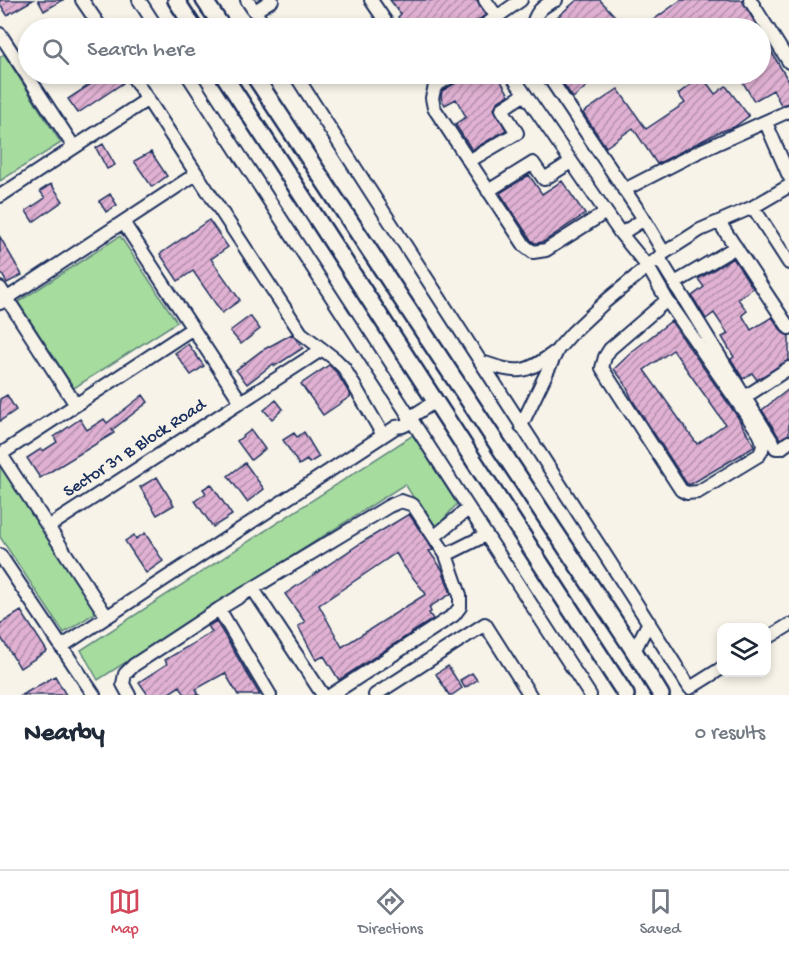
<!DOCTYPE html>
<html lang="en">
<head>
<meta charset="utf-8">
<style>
  :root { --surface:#fff; --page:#f6f6f7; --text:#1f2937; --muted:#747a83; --line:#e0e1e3; --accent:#d1495b }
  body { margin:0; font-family:"Gochi Hand",sans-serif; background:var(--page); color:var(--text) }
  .controls { position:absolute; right:18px; bottom:18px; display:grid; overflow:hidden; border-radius:12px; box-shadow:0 3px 9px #0003 }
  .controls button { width:54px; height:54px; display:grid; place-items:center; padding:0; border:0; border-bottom:2px solid var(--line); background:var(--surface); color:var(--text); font:30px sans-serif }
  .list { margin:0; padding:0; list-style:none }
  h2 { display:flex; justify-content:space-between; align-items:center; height:78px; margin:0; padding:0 24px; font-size:26px }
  h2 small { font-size:20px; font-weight:400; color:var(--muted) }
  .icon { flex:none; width:33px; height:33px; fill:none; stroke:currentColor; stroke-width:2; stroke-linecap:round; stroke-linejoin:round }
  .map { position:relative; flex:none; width:789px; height:695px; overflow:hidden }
  .search { position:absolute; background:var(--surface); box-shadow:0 3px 9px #0003; left:18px; right:18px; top:18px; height:66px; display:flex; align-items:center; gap:15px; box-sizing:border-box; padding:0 21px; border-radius:33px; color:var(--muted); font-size:22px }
  .sheet { height:174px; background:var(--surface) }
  nav { display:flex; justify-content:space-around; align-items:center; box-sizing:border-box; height:84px; border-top:2px solid var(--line); background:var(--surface); font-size:16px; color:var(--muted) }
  nav a { display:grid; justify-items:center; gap:3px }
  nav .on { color:var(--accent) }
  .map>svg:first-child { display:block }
  .park { fill:#a6dc9e; stroke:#60867e; stroke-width:1.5 }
  .building { fill:url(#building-hatch); stroke:#1b2f5e; stroke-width:1.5; fill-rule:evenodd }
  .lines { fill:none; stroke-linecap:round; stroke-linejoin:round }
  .minor-casing { stroke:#1b2f5e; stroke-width:16 }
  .tertiary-casing { stroke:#1b2f5e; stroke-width:20 }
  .minor { stroke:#f7f3e8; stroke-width:12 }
  .tertiary { stroke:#f7f3e8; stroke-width:15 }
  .labels { text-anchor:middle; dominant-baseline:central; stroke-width:4.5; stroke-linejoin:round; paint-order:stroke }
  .street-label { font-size:18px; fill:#1b2f5e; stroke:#f7f3e8 }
</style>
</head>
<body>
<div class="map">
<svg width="789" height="695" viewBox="0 0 789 695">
  <defs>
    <pattern id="building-hatch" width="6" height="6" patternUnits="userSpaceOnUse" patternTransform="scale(1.5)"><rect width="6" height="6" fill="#e0b1d2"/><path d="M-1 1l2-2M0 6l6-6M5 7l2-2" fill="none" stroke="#b590ae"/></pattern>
  </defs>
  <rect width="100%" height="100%" fill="#f7f3e8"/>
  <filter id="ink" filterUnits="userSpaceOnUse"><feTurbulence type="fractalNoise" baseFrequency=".0167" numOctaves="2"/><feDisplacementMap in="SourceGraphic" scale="12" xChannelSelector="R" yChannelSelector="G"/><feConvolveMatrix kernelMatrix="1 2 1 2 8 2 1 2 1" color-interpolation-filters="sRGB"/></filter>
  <g filter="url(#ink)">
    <path class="park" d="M4 54 61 143 0 181V57Z
      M120 236 177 322 74 388 18 302Z
      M413 435 457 504 434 530 405 484 98 680 81 650Z
      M0 463 98 611 64 633 0 537Z"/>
    <path class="building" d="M0 0H33L7 15 0 4Z
      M38 0H63L44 11Z
      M390 0H477L485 15 476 22 473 28H407L398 17 401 14Z
      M577 0H600L626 28H566L556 18Z
      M681 0H742L758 28H718L714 21 703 28H642Z
      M760 32 789 82V103L781 105 773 90 754 101 738 74H760Z
      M103 74H117L123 83 78 113 68 99 91 84 90 82Z
      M466 74H497L509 95 497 102 494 109 506 130 472 150 455 124 466 117 456 99 445 105 441 98 442 91 459 81Z
      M557 74H601L573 98Z
      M702 76 715 94 726 86 749 116 734 127 719 132 657 164 633 128 606 147 583 113 618 89 646 129 685 103 678 94Z
      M103 144 115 165 107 169 96 148Z
      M151 152 167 176 152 187 134 161Z
      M529 175 542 194 562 181 585 214 543 242 535 243 531 240 500 193Z
      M51 184 63 201 33 222 26 211 45 198 40 191Z
      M110 194 117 205 106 212 99 201Z
      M209 220 228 247 211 259 240 300 222 313 193 271 178 281 160 254Z
      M0 237 22 275 7 283 0 271Z
      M733 258 753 288 738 299 747 311 742 315 751 330 772 317 783 333 789 336V360L757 380 752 373 743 379 731 359 734 357 722 337 728 334 714 313 706 319 692 296 704 287 698 279Z
      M250 316 260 329 241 344 230 331Z
      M671 321 737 416 754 445V447L691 484H687L633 401 624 382 614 369 634 350ZM673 350 725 424 697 444 644 370Z
      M292 334 303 348 275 366 273 364 247 384 236 370 261 351Z
      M188 344 204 366 191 375 175 353Z
      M329 365 337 373 351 396 323 415 301 384Z
      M789 389V434L780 439 762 410Z
      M7 395 16 410 0 421V399Z
      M143 395 148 402 112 430 114 433 40 478 27 458 41 449 43 451 57 442 54 437 80 419 87 430 104 419 107 423Z
      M276 400 283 409 272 419 264 410Z
      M251 430 265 449 251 460 237 441Z
      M304 432 319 457 309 463 307 460 299 465 283 440 294 433 297 437Z
      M245 463 264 489 247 502 228 476Z
      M157 477 174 505 157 515 140 487Z
      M211 484 232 515 213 527 195 501 206 493 203 489Z
      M409 514 433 550 429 551 442 569 451 594 429 607 431 612 429 613 433 619 339 680 324 656 316 660 298 626 305 622 285 594 361 543ZM396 553 403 565 426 594 342 647 319 605Z
      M145 533 163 561 146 573 125 541 134 535 136 539Z
      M21 611 47 651 20 668 0 636V624Z
      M216 621 260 695H238L225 673 196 689 199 695H185L180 686 166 695H148L139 682 167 664 165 660 212 632 208 626Z
      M448 666 462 688 452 695H449L436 674Z
      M472 673 477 680 465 688 460 680Z
      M55 676 66 695H22Z"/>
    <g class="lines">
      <g class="minor-casing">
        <path id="minor" d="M82 0 101 28
          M139 0 157 28
          M247 0 266 28
          M371 0 390 28
          M485 0 497 17
          M750 0 789 62
          M255 11 272 0
          M481 28 521 0
          M532 28C535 13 541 6 556 0
          M0 34 74 147
          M131 74 301 333 335 359 344 368 383 435
          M187 74 590 695
          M295 74C426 279 560 482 690 688L722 668
          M455 74 435 86 432 98 434 108 525 246 533 252 546 250 606 212
          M511 74 621 234 648 267 667 300 759 433C763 441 765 447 759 455L698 492 687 493 681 490 602 368 605 357 610 349 667 300
          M547 74 644 219 664 253
          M766 123 789 176
          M469 161 517 133 502 109 525 94
          M624 190 698 152 789 111
          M488 191 533 163 544 179 571 162
          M0 196 148 99
          M753 207 789 263
          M123 222 241 402
          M719 222 789 328
          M621 234 644 219
          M659 258 776 448H781L789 442
          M675 283 736 247
          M0 288 76 405
          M0 303 196 174
          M482 362C518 374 524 375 555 352
          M745 397 789 368
          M409 418 436 401
          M521 426 558 349 573 332 606 301 664 253 700 230 753 207 789 186
          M0 453 107 617
          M1 454 193 328
          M48 527 321 350
          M434 537 468 509
          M0 555 94 695
          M446 555 486 535
          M253 589 323 695
          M219 609 270 695
          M766 639 789 625
          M61 647 396 427 403 426 411 422
          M634 651 649 622
          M129 695 123 684 125 674 134 665 219 609 389 506 401 501 413 505 446 555 460 595V607L454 615 331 695
          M375 695 485 624 530 695"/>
      </g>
      <g class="tertiary-casing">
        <path id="tertiary" d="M176 0 194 28
          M204 0 223 28
          M223 74 626 695
          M253 74 634 651 661 695"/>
      </g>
      <use href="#minor" class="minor"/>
      <use href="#tertiary" class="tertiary"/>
    </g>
  </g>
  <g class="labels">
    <g class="street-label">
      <text transform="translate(135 449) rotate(-33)">Sector 31 B Block Road</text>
    </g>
  </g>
</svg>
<div class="controls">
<button><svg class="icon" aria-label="layers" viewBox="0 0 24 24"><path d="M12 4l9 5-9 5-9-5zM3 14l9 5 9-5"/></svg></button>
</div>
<div class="search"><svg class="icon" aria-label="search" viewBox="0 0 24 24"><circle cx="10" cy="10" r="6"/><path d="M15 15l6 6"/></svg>Search here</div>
</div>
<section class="sheet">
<h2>Nearby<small>0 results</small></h2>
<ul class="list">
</ul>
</section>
<nav>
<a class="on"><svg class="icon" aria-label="map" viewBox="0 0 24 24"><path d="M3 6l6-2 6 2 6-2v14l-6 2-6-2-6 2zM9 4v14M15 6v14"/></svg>Map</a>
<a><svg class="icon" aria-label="directions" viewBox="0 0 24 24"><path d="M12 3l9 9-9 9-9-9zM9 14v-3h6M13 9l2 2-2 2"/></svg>Directions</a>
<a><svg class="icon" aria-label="saved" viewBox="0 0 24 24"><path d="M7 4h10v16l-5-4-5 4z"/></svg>Saved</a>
</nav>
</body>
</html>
